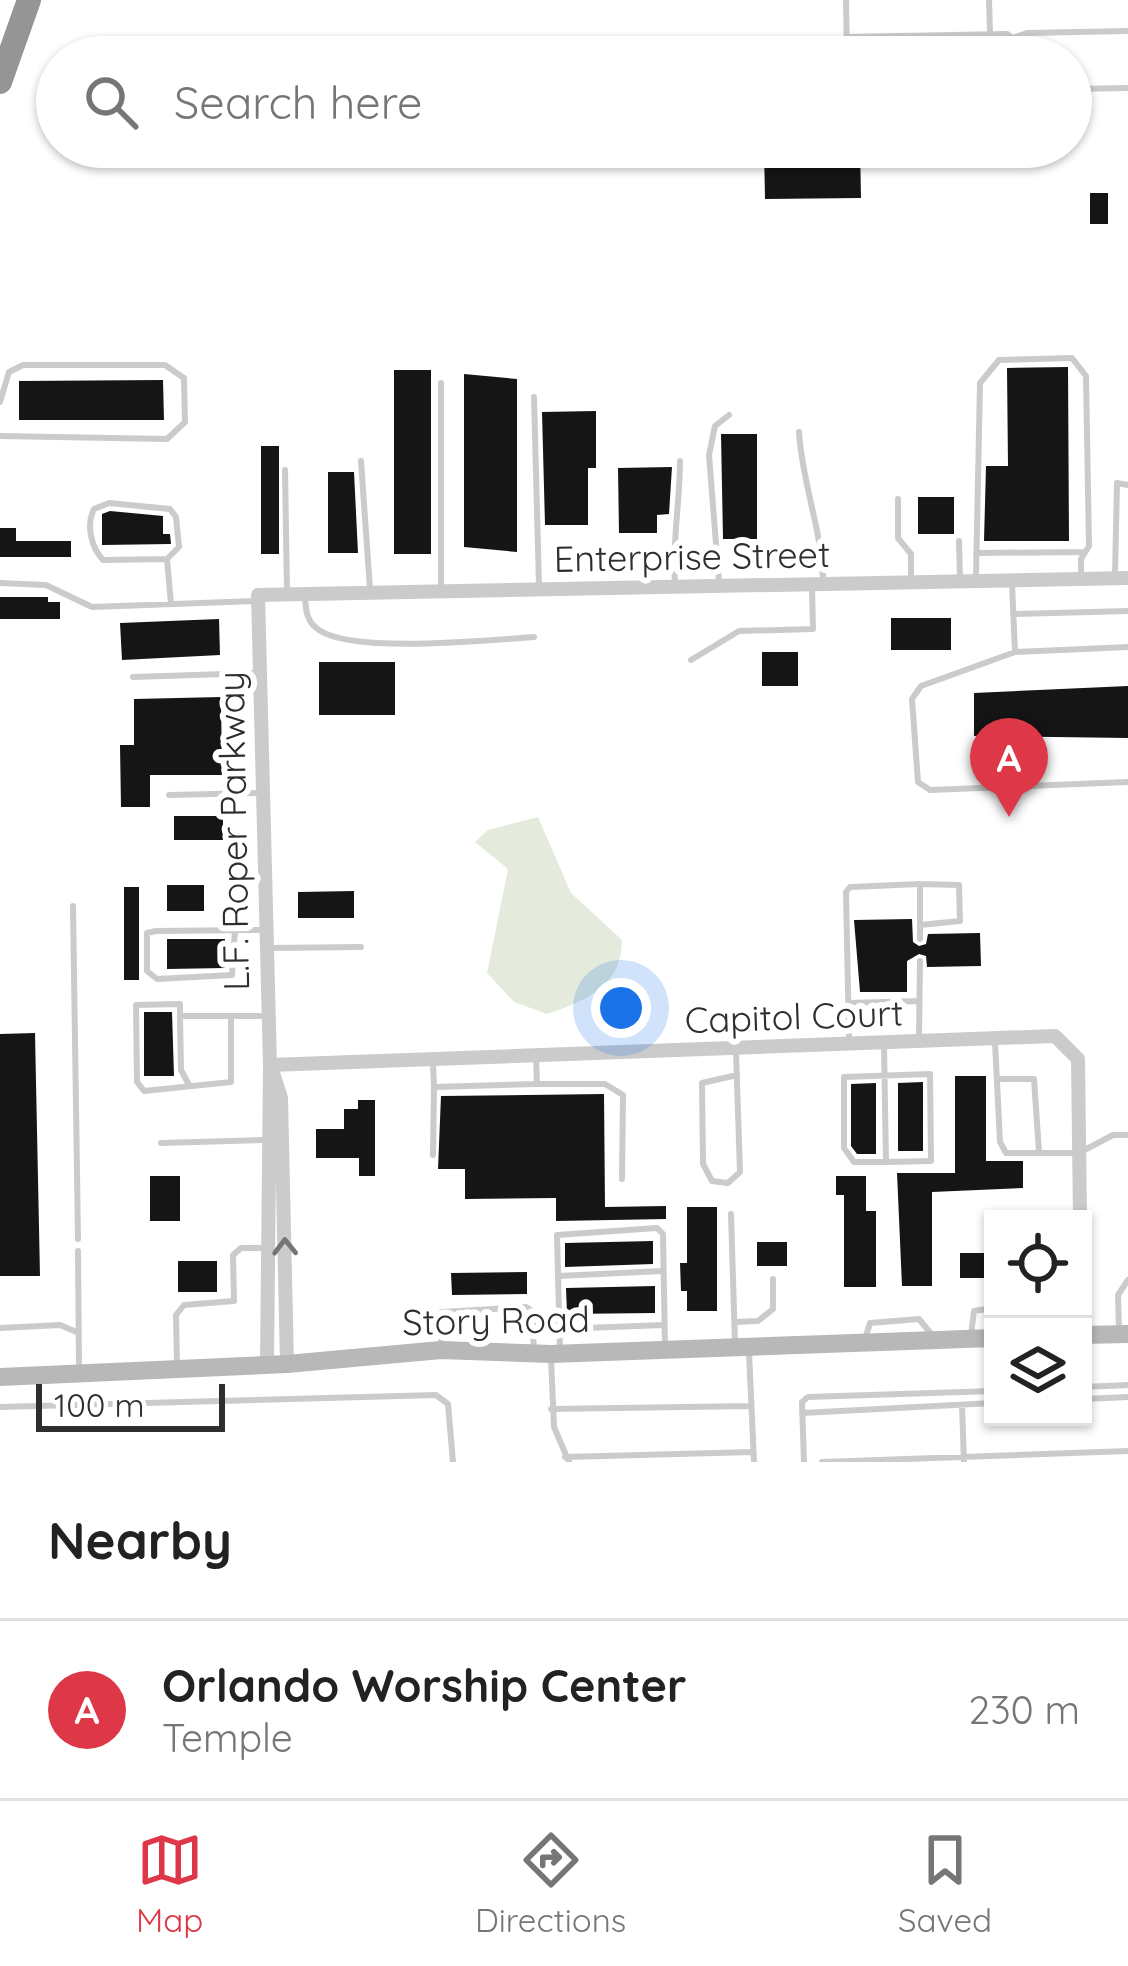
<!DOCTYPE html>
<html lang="en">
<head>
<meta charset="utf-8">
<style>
  :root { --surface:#fff; --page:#f2f2f2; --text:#222; --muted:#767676; --line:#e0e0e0; --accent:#de3747 }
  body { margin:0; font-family:Quicksand,sans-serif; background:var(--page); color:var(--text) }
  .controls { position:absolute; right:36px; bottom:36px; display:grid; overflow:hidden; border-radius:0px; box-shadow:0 3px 9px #0004 }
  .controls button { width:108px; height:108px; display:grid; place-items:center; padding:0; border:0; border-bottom:3px solid var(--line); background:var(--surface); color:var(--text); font:60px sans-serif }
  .scale { position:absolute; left:36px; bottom:30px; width:189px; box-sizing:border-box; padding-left:12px; border:6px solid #2e2e2e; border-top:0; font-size:33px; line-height:42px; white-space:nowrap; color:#2e2e2e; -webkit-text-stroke:9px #fff; paint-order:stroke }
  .you { position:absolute; left:621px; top:1008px; width:42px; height:42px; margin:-30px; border:9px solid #fff; border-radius:50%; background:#1a73e8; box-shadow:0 0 0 18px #1a73e833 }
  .badge { display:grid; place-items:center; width:78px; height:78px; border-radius:50%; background:var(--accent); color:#fff; font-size:39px; font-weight:700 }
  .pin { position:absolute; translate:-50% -99px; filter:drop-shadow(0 3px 6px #0008) }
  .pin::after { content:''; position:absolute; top:63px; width:42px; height:36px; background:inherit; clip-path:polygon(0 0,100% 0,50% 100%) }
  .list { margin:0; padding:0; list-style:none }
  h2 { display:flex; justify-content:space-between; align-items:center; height:156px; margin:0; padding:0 48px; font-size:51px }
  h2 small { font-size:39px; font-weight:400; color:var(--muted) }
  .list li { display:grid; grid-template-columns:78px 1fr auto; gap:36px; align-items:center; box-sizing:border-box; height:180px; padding:0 48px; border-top:3px solid var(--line) }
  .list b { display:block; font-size:45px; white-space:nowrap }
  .list p { margin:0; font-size:39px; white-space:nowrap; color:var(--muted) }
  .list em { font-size:39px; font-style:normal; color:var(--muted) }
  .icon { flex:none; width:66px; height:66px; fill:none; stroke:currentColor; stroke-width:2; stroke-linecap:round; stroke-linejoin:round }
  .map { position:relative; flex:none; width:1128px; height:1462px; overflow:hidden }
  .search { position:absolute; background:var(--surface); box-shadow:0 3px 9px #0004; left:36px; right:36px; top:36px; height:132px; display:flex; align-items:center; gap:30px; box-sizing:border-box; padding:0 42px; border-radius:66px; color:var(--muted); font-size:45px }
  .sheet { height:336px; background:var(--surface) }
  nav { display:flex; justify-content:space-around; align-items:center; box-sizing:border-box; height:168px; border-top:3px solid var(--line); background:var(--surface); font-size:33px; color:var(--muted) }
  nav a { display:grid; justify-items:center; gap:6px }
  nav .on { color:var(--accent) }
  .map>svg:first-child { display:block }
  .green { fill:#e5ebdc }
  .building { fill:#151515 }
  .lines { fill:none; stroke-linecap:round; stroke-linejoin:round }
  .lane { stroke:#cbcbcb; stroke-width:6 }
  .street { stroke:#cbcbcb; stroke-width:14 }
  .secondary { stroke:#b8b8b8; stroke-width:18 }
  .highway { stroke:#959595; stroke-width:24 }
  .oneway { stroke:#757575 }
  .labels { text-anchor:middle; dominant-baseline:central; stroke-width:12; stroke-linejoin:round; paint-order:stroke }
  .street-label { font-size:36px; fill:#2e2e2e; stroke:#fff }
</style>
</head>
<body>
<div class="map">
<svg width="1128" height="1462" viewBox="0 0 1128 1462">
  <rect width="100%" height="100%" fill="#fff"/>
  <path class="green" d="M538 817 571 893 622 940C622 986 586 1001 547 1014L514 1002 487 973 508 869 475 842 488 830Z"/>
  <path class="building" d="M860 147 861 198 765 199 764 148Z
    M1090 193H1108V224H1090Z
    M1068 367 1069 541H984L986 466H1008L1007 368Z
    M394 370H431V554H394Z
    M464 374 517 379V552L464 547Z
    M163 380 164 420H19V381Z
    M596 411V468H588V525H545L542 412Z
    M721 434H757V539H723Z
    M261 446H279V554H261Z
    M672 467 669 514 657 515V533H619L618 468Z
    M328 472H354L358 553H328Z
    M918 497H954V534H918Z
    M110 511 163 516V534H170L171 544 102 545V514Z
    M0 528H16V541H71V557H0Z
    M0 597H48V602H60V619H0Z
    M891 618H951V650H891Z
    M219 619 220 655 122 660 120 623Z
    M762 652H798V686H762Z
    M319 662H395V715H319Z
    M1128 686V738L974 736V693Z
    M221 697 222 775H150V807H121L120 745H134V699Z
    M174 816H223V840H174Z
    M167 885H204V911H167Z
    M124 887H139V980H124Z
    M354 891V918H298V892Z
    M912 919 913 942 919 946 926 944 928 934 980 933 981 966 927 967 926 956 919 954 907 961V992H860L854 920Z
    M167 939H225V968L167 969Z
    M144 1012H172L174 1076H144Z
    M35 1033 40 1276H0V1034Z
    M955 1076H986V1161H1023V1188L932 1192V1286H902L897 1173H955Z
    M923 1082V1151H898V1083Z
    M876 1083V1154H857L851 1146V1084Z
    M604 1094 605 1207 666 1206V1219L556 1221V1198L465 1199V1169H438L441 1096Z
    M358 1100H375V1176H359V1158H316V1129H344V1109H358Z
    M150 1176H180V1221H150Z
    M836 1176H866V1211H876V1287H844V1195H836Z
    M687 1207H717V1311H687V1291H681L680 1263H687Z
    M653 1241V1264L565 1267V1243Z
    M757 1242H787V1266H757Z
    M960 1253H993V1278H960Z
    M178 1261H217V1292H178Z
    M527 1272V1294L452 1295 451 1273Z
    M655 1286V1313L567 1314 566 1288Z"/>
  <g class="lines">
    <path class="lane" d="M846 0 847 57
      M989 0 990 32
      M846 37 1007 34 1013 38V57
      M1013 38 1027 33 1128 31
      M1071 89 1128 88
      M534 397 539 586
      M0 402 9 372 23 365H165L184 378 185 422 167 439 0 436
      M799 432C802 483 822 530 823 580
      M361 461 370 589
      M285 470 287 592
      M898 499V538L911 554V578
      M959 541 960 579
      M976 553 1085 552
      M167 559 179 547 176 517 170 509 109 503 94 509C86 525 91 547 103 560L167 559 171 604
      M1115 575 1117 483 1128 485
      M976 577 980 383 999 360 1072 358 1086 376 1089 546 1081 559V577
      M719 582 709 455 715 426 729 415
      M0 583 46 585 92 607 255 601
      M675 583C672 541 680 503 680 461
      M1012 584 1015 652
      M441 588V383
      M305 598C306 612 307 622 319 630 354 654 489 640 534 637
      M1013 614 1128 611
      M1128 647 1015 652 921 686 912 699 918 782 930 790 1128 782
      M691 660 739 631 813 629 812 588
      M133 677 256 673
      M169 795 261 793
      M920 884 959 885 960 921 920 925
      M73 906 78 1239
      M235 930 232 975 157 979 147 971V933L156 931 264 930
      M268 948 361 947
      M848 1003 919 1001
      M180 1017 181 1070 188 1083
      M231 1017V1082L144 1091 137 1082 136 1005 180 1004V1016H267
      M919 1038 920 961
      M849 1040 846 892 850 887 920 884V939
      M995 1042 1000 1142 1006 1153H1079L1113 1135H1128
      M884 1046 886 1162 931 1161 930 1074 844 1077V1148L854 1162H886
      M736 1052 740 1172 728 1183 712 1181 703 1164 702 1083 737 1075
      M536 1059 537 1084H605L623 1095 622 1179
      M433 1063 434 1087 537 1084
      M997 1079H1034L1039 1152
      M161 1143 266 1140
      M433 1155 434 1087
      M731 1214 735 1344
      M78 1251 79 1369
      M558 1276 663 1271
      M735 1322 758 1321 773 1309V1279
      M0 1328 60 1325 79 1333
      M559 1329 664 1325
      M1119 1331 1118 1295 1128 1280
      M971 1335 974 1311 993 1308
      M865 1339 870 1323 919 1319 932 1335
      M441 1346 442 1312 526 1307 532 1311 534 1351
      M560 1350 557 1235 657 1228 663 1234 665 1346
      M749 1352 754 1462
      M551 1358 554 1427 569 1462
      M177 1365 176 1315 184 1305 234 1301 233 1255 241 1248H267
      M1083 1387 1128 1385
      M1083 1399 1128 1397
      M962 1405 964 1462
      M0 1407 436 1395 448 1404 453 1462
      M551 1409 751 1406
      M802 1413 993 1403
      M565 1457 753 1452
      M804 1462 802 1402 808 1397 993 1391
      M822 1462 1128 1451"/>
    <path class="street" d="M270 1065 1055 1036 1078 1059 1080 1219
      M272 1070 281 1098 287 1364
      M267 1364 270 1065 258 595 1128 578"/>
    <path class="secondary" d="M1083 1335 1128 1334
      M0 1377 287 1364 441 1350 551 1354 993 1338"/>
    <path class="highway" d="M0 82 29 0"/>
  </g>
  <defs><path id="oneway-chevron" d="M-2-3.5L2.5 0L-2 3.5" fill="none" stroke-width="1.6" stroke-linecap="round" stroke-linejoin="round" transform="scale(3)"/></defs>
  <use class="oneway" href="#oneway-chevron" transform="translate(285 1247) rotate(-91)"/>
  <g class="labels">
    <g class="street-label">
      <text transform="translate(692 556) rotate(-1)">Enterprise Street</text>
      <text transform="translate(233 831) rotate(-91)">L.F. Roper Parkway</text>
      <text transform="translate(794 1016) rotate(-2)">Capitol Court</text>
      <text transform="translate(496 1320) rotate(-1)">Story Road</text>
    </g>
  </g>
</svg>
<div class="controls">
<button><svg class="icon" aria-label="locate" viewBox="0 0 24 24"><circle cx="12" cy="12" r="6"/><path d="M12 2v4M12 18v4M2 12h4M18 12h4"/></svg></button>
<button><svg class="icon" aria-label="layers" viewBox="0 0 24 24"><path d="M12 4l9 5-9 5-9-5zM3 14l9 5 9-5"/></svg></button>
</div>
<div class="scale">100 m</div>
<div class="you"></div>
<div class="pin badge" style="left:1009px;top:817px">A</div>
<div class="search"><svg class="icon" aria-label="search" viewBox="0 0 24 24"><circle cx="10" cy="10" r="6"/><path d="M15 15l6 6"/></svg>Search here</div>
</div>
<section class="sheet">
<h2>Nearby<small></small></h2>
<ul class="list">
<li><span class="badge">A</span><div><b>Orlando Worship Center</b><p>Temple</p></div><em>230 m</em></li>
</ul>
</section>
<nav>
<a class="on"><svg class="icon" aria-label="map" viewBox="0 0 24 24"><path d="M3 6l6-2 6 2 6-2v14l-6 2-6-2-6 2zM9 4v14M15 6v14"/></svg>Map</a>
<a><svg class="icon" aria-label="directions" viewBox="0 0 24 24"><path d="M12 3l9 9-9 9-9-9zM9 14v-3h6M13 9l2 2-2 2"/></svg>Directions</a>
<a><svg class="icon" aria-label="saved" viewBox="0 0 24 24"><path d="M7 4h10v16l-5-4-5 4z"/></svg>Saved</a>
</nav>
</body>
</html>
